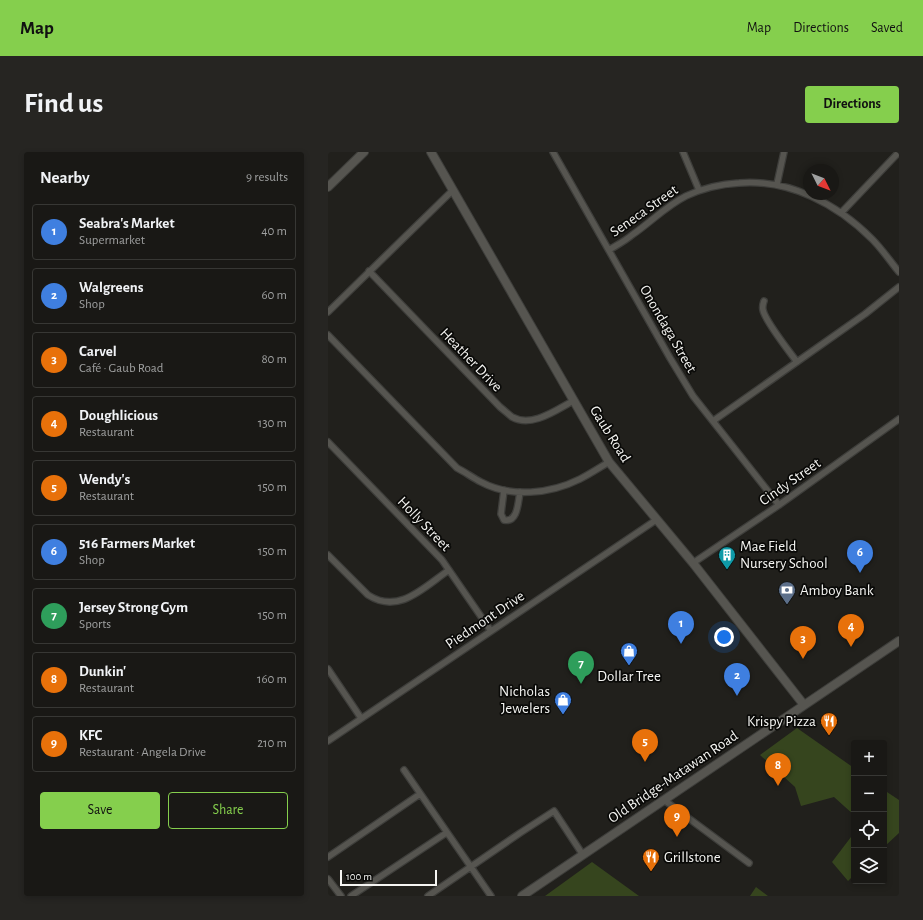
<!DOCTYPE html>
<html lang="en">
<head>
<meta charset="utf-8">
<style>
  :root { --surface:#191815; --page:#262522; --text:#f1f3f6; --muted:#9fa0a0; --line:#373734; --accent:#85cf4d }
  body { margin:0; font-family:"Alegreya Sans",sans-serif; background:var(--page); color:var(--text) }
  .controls { position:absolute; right:12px; bottom:12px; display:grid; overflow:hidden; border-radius:4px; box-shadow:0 2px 6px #0003 }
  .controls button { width:36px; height:36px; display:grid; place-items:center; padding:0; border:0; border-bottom:1px solid var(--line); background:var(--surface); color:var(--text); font:20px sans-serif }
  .compass { position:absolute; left:475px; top:12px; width:36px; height:36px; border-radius:50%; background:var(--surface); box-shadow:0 2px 6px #0003; rotate:132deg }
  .scale { position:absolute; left:12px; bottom:10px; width:97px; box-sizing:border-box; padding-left:4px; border:2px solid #f5f5f2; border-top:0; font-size:11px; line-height:14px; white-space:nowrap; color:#f5f5f2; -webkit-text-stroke:3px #0a0a08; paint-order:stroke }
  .you { position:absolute; left:396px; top:485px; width:14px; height:14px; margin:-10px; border:3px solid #fff; border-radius:50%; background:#1a73e8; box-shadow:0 0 0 6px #1a73e833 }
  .badge { display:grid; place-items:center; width:26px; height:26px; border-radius:50%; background:var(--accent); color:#fff; font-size:13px; font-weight:700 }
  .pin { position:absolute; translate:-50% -33px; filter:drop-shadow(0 1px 2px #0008) }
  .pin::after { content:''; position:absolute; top:21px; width:14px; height:12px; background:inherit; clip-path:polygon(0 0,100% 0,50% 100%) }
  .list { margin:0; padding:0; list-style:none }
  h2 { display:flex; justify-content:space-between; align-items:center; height:52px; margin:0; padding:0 16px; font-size:17px }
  h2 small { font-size:13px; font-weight:400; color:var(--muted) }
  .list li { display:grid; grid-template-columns:26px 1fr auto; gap:12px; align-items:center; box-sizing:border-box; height:56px; margin:0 8px 8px; padding:0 8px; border:1px solid var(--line); border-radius:4px }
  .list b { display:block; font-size:15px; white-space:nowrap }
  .list p { margin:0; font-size:13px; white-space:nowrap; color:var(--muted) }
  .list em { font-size:13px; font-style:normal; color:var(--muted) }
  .actions { display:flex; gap:8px; padding:12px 16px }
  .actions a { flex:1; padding:9px 0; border:1px solid var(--accent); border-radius:4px; text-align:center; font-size:14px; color:var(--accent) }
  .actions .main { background:var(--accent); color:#111 }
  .icon { flex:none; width:22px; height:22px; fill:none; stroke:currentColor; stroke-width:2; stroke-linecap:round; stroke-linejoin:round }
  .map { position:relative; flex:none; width:571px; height:744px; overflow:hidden; border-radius:4px }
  header { display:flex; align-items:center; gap:24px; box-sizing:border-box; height:56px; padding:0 20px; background:var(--accent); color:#111 }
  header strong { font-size:19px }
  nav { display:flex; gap:22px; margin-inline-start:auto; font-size:14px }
  .intro { display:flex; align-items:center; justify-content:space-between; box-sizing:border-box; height:96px; padding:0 24px }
  h1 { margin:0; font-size:28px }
  .button { padding:10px 18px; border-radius:4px; background:var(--accent); color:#111; font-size:14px; font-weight:700 }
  main { display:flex; gap:24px; padding:0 24px }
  aside { flex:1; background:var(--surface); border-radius:4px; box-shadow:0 2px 6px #0003 }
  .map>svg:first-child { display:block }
  .green { fill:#36451e }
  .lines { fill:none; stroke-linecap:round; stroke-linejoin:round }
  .street-casing { stroke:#3e3e3b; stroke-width:8 }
  .secondary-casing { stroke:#3e3e3b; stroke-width:10 }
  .street { stroke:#565550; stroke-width:5.5 }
  .secondary { stroke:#565550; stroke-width:8 }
  .labels { text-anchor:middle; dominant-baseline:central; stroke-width:3.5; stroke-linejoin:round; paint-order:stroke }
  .street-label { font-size:15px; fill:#f5f5f2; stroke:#0a0a08 }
  .poi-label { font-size:15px; fill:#f5f5f2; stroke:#0a0a08; text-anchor:start }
</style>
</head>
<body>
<header>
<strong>Map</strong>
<nav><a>Map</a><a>Directions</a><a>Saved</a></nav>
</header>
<div class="intro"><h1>Find us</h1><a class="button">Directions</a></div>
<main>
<aside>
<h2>Nearby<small>9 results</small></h2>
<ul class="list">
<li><span class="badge" style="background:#3f7fe0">1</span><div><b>Seabra's Market</b><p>Supermarket</p></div><em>40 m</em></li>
<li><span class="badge" style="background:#3f7fe0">2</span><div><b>Walgreens</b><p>Shop</p></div><em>60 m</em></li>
<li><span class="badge" style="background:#e8710a">3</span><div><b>Carvel</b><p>Café · Gaub Road</p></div><em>80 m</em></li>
<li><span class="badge" style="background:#e8710a">4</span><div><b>Doughlicious</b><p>Restaurant</p></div><em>130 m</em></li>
<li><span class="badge" style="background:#e8710a">5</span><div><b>Wendy's</b><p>Restaurant</p></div><em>150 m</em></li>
<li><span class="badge" style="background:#3f7fe0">6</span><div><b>516 Farmers Market</b><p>Shop</p></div><em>150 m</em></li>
<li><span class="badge" style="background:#2e9e5b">7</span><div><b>Jersey Strong Gym</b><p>Sports</p></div><em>150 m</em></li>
<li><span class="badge" style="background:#e8710a">8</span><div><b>Dunkin'</b><p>Restaurant</p></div><em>160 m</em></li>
<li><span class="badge" style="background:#e8710a">9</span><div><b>KFC</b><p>Restaurant · Angela Drive</p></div><em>210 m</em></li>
</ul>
<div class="actions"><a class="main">Save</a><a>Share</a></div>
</aside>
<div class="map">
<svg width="571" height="744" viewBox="0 0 571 744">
  <rect width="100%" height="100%" fill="#21201c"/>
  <path class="green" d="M469 576 526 616V663L506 645 473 654 467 635 432 603Z
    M556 638 571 648V681L556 695Z
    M526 681V723L520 729 504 710Z
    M264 710 311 744H217Z
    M428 735 440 744H422Z"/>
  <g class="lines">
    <g class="street-casing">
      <path id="street" d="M225 0 342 206 365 244 451 353
        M355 0 371 38
        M449 32 456 0
        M513 61 571 0
        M281 98C289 93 297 89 304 83 323 70 338 54 358 44 375 36 393 32 411 31 462 27 509 52 544 87 554 97 562 109 571 120
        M41 119 172 255C176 258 180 262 184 265 204 276 228 258 245 249
        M436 149C435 152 434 154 435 158 437 169 461 199 469 210
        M0 160 125 38
        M0 183 129 316C137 320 145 326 153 330 183 346 222 342 252 327 262 322 271 316 281 310
        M385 269 537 162 571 135
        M0 290 114 408 163 479
        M176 338 173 362 176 368C190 371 190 350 192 340
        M0 403 40 443C71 463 96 435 121 418
        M365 411 451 353 571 267
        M0 517 33 566
        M0 589 328 368
        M76 618 163 744
        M336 648 421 711
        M0 705 92 642
        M0 727 13 744
        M23 744 118 681
        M100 744 192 681 226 659 255 703"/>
    </g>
    <g class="secondary-casing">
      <path id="secondary" d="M103 0 281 310 365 411 476 553
        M0 35 36 0
        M194 744 571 489"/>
    </g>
    <use href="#street" class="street"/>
    <use href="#secondary" class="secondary"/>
  </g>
  <defs>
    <g id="building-pin" transform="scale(0.9)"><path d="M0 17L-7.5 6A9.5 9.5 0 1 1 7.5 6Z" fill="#0f9aa8" stroke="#0a0a08"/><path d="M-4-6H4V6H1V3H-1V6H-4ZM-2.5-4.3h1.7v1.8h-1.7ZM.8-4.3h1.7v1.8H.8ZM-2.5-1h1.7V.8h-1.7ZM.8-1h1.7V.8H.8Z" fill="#fff"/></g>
    <g id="bank-pin" transform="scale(0.9)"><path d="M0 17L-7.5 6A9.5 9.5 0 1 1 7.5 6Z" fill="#5c6f8a" stroke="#0a0a08"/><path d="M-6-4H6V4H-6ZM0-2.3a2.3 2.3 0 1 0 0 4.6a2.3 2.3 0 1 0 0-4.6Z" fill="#fff"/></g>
    <g id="shop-pin" transform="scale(0.9)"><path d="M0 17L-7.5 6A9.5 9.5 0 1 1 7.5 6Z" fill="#3f7fe0" stroke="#0a0a08"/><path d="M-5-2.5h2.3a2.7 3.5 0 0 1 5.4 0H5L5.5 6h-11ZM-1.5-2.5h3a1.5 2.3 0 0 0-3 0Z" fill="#fff"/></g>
    <g id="restaurant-pin" transform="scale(0.9)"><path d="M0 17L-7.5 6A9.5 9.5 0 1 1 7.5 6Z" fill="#e8710a" stroke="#0a0a08"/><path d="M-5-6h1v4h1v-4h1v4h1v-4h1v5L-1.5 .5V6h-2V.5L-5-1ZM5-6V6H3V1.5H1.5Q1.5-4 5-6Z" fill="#fff"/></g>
  </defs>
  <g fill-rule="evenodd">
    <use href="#building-pin" x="399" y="403"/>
    <use href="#bank-pin" x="459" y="438"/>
    <use href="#shop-pin" x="301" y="499"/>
    <use href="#shop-pin" x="235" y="548"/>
    <use href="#restaurant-pin" x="501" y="569"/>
    <use href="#restaurant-pin" x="323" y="705"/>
  </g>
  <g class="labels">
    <g class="street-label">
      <text transform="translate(316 59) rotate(-35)">Seneca Street</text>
      <text transform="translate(340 177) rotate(60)">Onondaga Street</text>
      <text transform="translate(143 208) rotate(46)">Heather Drive</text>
      <text transform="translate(282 282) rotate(58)">Gaub Road</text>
      <text transform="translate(462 330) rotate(-35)">Cindy Street</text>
      <text transform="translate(96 372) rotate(46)">Holly Street</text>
      <text transform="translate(157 468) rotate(-34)">Piedmont Drive</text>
      <text transform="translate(345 625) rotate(-34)">Old Bridge-Matawan Road</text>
    </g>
    <g class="poi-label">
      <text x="412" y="394">Mae Field<tspan x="412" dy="17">Nursery School</tspan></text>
      <text x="472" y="438">Amboy Bank</text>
      <text x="301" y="524" text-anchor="middle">Dollar Tree</text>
      <text x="222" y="539" text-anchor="end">Nicholas<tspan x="222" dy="17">Jewelers</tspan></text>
      <text x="488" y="569" text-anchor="end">Krispy Pizza</text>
      <text x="336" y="705">Grillstone</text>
    </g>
  </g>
</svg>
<div class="controls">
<button>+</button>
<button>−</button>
<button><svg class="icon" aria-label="locate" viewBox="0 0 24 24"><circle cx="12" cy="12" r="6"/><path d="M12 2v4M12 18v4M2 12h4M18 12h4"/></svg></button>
<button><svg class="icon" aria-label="layers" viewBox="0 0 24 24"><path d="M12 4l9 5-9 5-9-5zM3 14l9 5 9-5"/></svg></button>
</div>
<svg class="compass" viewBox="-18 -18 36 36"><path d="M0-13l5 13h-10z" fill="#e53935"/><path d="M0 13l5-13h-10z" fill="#9fa0a0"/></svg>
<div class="scale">100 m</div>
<div class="you"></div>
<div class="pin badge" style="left:353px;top:492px;background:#3f7fe0">1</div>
<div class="pin badge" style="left:409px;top:544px;background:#3f7fe0">2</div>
<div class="pin badge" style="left:475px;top:507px;background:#e8710a">3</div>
<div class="pin badge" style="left:523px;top:495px;background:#e8710a">4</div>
<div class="pin badge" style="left:317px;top:610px;background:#e8710a">5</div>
<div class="pin badge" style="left:532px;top:421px;background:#3f7fe0">6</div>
<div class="pin badge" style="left:253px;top:532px;background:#2e9e5b">7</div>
<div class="pin badge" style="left:450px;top:634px;background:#e8710a">8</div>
<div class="pin badge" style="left:349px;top:685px;background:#e8710a">9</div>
</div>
</main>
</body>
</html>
